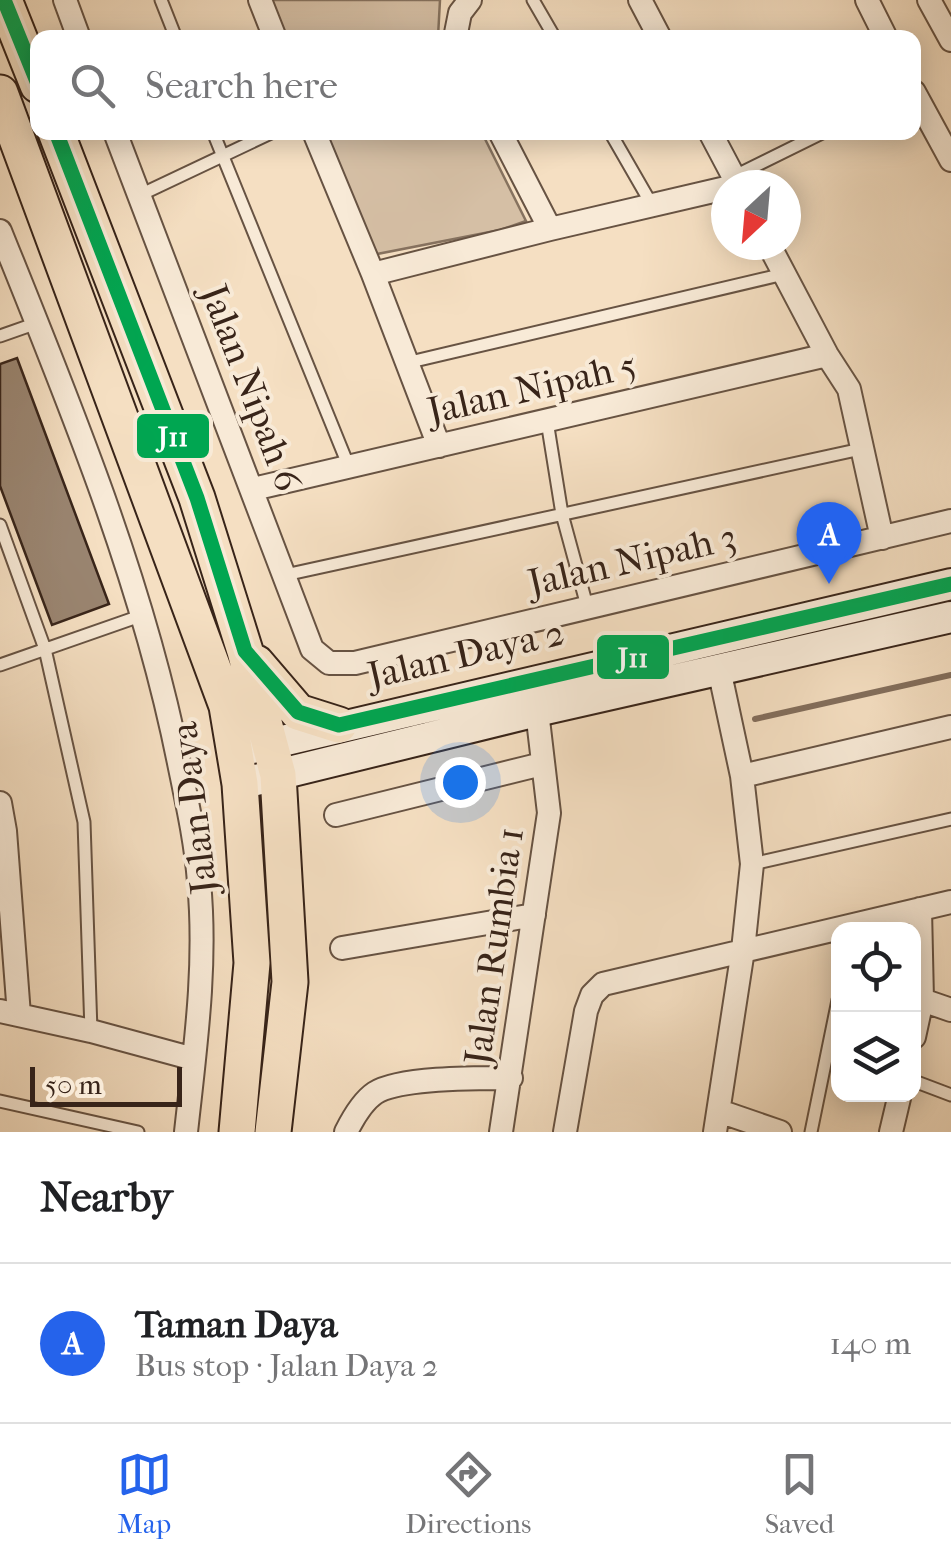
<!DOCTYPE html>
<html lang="en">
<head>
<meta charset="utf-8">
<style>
  :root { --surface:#fff; --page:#f2f2f2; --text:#202124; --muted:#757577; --line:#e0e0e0; --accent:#2563eb }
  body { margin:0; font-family:"IM FELL French Canon",serif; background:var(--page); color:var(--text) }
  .controls { position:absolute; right:30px; bottom:30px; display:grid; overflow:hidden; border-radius:20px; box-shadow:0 5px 25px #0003 }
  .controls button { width:90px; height:90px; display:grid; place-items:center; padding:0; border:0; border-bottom:2px solid var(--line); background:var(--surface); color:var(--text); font:50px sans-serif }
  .compass { position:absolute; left:711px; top:170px; width:90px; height:90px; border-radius:50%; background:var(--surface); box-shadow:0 5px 25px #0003; rotate:206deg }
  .scale { position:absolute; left:30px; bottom:25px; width:152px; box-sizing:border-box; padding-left:10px; border:5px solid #382419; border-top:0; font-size:28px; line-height:35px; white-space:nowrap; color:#382419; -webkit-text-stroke:8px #f8ead7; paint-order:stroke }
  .you { position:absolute; left:460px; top:782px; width:35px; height:35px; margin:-25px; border:8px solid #fff; border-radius:50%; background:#1a73e8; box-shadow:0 0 0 15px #1a73e833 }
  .badge { display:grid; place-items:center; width:65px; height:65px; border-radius:50%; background:var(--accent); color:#fff; font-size:32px; font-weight:700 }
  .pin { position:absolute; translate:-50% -82px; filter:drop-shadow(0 2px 5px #0008) }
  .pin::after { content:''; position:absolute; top:52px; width:35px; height:30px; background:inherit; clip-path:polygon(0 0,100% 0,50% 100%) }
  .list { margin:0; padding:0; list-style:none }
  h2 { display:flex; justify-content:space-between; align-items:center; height:130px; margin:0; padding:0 40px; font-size:42px }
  h2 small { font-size:32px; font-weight:400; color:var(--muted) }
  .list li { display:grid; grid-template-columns:65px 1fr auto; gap:30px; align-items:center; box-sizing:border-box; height:160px; padding:0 40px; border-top:2px solid var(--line) }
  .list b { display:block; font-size:38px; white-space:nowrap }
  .list p { margin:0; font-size:32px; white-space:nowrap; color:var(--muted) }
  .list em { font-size:32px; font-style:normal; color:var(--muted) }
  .icon { flex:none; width:55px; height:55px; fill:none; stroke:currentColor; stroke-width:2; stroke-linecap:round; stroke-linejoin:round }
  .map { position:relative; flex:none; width:951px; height:1132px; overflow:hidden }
  .search { position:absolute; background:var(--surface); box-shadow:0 5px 25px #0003; left:30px; right:30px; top:30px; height:110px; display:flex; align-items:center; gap:25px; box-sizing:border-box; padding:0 35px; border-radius:20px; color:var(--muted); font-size:38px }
  .sheet { height:290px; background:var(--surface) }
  nav { display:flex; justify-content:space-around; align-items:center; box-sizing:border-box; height:140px; border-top:2px solid var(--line); background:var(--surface); font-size:28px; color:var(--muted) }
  nav a { display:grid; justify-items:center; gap:5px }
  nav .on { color:var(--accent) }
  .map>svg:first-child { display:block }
  .green { fill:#d5bfa5; stroke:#86725f; stroke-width:2.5 }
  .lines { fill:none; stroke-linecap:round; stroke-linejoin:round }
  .stream { stroke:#836e5c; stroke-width:6 }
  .building { fill:#9a8571; stroke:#382419; stroke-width:2.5 }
  .lane-casing { stroke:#675343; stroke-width:15 }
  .street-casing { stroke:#675343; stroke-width:26 }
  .secondary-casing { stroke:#382419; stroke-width:34 }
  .primary-casing { stroke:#382419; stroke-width:39 }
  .lane { stroke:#f8ead7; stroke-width:11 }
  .street { stroke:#f8ead7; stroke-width:22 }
  .secondary { stroke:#f8ead7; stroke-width:30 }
  .primary { stroke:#f5dfc2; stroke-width:35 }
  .bus-1-casing { stroke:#f8ead7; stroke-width:22 }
  .bus-1 { stroke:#00a651; stroke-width:15 }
  .labels { text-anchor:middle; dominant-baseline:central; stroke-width:8; stroke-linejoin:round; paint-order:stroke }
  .street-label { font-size:38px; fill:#382419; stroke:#f8ead7 }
  .line-badge { stroke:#f8ead7; stroke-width:4 }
  .badge-label { font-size:28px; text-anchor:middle; font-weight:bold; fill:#fff }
</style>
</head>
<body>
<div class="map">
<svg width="951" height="1132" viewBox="0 0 951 1132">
  <rect width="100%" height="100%" fill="#f5dfc2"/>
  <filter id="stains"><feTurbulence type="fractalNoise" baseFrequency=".002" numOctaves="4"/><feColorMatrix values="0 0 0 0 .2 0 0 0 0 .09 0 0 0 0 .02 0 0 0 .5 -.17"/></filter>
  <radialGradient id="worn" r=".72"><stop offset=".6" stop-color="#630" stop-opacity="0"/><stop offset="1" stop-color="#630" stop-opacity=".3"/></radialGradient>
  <path class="green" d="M270 0H440L438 37H285Z
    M323 133H482L526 221 500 230 377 254Z"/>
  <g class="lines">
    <path class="stream" d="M755 719 951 675"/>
  </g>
  <path class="building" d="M17 358 109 604 52 625 0 486V364Z"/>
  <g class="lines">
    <g class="lane-casing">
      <path id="lane" d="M161 0 176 38
        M533 0 555 38
        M213 132 349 467
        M610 132 652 205
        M733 177 824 132
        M140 195 273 132
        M0 336 37 323
        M406 363 784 274
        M547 421 562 514 587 606
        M0 525 45 649 84 822 91 1031
        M285 575 861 449
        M0 665 143 615
        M752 864 951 819
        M914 1081 951 1095
        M0 1101 138 1132
        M811 1132 838 1000"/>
    </g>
    <g class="street-casing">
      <path id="street" d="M65 0 79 38
        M260 0 275 38
        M640 0 660 38
        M867 0 886 38
        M929 0 951 40
        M455 38 460 13 470 0
        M914 92 951 160
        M115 132 312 649 329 663H355L951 521
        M314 132 373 274 439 446
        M500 132 550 229
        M710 132 738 185
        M0 231C70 405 142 578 179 763 187 802 196 842 199 882 207 966 195 1049 186 1132
        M769 245 827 355 849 389 882 538
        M373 274 550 229 726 188
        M253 489 827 355
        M742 776 951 727
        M0 803 5 831 19 1015
        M336 815 542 764
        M342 948 534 915
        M922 1000 951 1010
        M0 1011 91 1031 194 1059
        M914 1037 922 1000 920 909
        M719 1111 780 1132
        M346 1132C352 1120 363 1101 375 1093 400 1077 480 1078 511 1078
        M501 1132 549 813 537 711
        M565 1132 586 1011 592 995 603 984 951 902
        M715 1132 743 950 752 864 742 776 719 669
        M891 1132 900 1094"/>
    </g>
    <g class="secondary-casing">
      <path id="secondary" d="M248 749 951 584
        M240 784 537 711 951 617"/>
    </g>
    <g class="primary-casing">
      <path id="primary" d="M4 0 38 85
        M0 93 227 706 240 784 252 963 237 1132
        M56 132 197 498 245 651 278 775 290 982 273 1132
        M256 663 298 712 339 725"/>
    </g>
    <use href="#lane" class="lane"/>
    <use href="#street" class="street"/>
    <use href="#secondary" class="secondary"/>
    <use href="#primary" class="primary"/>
    <g class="bus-1-casing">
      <path id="bus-1" d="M4 0 38 84
        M56 132 197 498 245 651 298 712 339 725 951 584"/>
    </g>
    <use href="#bus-1" class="bus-1"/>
  </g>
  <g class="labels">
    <g class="street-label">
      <text transform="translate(251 388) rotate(69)">Jalan Nipah 6</text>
      <text transform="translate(532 388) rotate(-13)">Jalan Nipah 5</text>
      <text transform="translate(632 560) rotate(-13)">Jalan Nipah 3</text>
      <text transform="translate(466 654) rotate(-13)">Jalan Daya 2</text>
      <text transform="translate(194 808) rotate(-97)">Jalan Daya</text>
      <text transform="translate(494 946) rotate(-82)">Jalan Rumbia 1</text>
    </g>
  </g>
  <g class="line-badge">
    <rect x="135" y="412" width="76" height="48" rx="10" fill="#00a651"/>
    <rect x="595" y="633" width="76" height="48" rx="10" fill="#00a651"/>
  </g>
  <g class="badge-label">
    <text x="173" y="446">J11</text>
    <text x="633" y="667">J11</text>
  </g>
  <rect width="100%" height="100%" filter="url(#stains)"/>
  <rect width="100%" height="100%" fill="url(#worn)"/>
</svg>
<div class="controls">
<button><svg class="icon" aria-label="locate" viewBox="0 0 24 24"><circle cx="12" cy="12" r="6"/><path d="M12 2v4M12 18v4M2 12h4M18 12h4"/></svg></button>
<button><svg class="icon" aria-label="layers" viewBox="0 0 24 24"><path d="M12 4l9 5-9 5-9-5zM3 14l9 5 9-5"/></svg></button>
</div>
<svg class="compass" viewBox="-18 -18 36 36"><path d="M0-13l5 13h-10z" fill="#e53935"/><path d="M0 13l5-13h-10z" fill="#757577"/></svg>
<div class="scale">50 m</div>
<div class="you"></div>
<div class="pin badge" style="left:829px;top:584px">A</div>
<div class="search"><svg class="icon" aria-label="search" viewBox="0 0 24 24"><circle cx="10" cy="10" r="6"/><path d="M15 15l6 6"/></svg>Search here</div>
</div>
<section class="sheet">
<h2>Nearby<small></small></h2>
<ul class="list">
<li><span class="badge">A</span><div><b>Taman Daya</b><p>Bus stop · Jalan Daya 2</p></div><em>140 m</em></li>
</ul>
</section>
<nav>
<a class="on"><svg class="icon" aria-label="map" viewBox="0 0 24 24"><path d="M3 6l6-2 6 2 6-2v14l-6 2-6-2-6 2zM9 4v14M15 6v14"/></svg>Map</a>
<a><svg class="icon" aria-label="directions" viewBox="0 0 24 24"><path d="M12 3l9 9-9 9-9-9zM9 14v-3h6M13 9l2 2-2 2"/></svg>Directions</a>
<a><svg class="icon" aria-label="saved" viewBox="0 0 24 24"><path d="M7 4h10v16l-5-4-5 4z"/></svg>Saved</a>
</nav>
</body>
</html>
